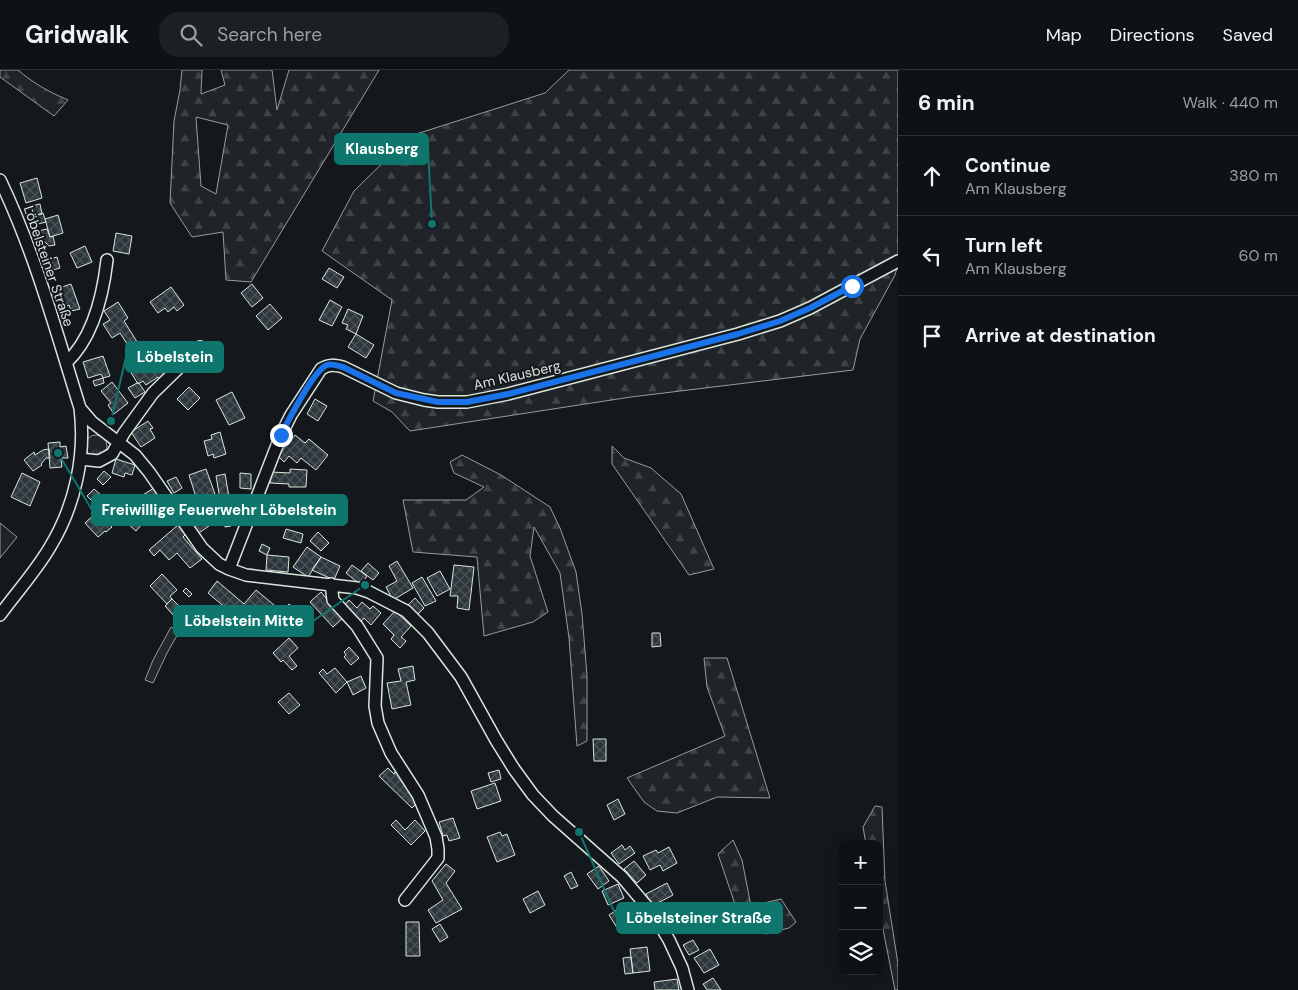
<!DOCTYPE html>
<html lang="en">
<head>
<meta charset="utf-8">
<style>
  :root { --surface:#0f1215; --page:#1d2022; --text:#f1f3f6; --muted:#9b9ea0; --line:#2f3234 }
  body { margin:0; font-family:"DM Sans",sans-serif; background:var(--page); color:var(--text) }
  .controls { position:absolute; right:15px; bottom:15px; display:grid; overflow:hidden; border-radius:10px; box-shadow:0 2px 12px #0003 }
  .controls button { width:45px; height:45px; display:grid; place-items:center; padding:0; border:0; border-bottom:1px solid var(--line); background:var(--surface); color:var(--text); font:25px sans-serif }
  .stop { position:absolute; width:15px; height:15px; margin:-11px; border:4px solid #1a73e8; border-radius:50%; background:#fff }
  .stop.end { background:#1a73e8; border-color:#fff; box-shadow:0 1px 5px #0008 }
  .list { margin:0; padding:0; list-style:none }
  h2 { display:flex; justify-content:space-between; align-items:center; height:65px; margin:0; padding:0 20px; font-size:21px }
  h2 small { font-size:16px; font-weight:400; color:var(--muted) }
  .list li { display:grid; grid-template-columns:32px 1fr auto; gap:15px; align-items:center; box-sizing:border-box; height:80px; padding:0 20px; border-top:1px solid var(--line) }
  .list b { display:block; font-size:19px; white-space:nowrap }
  .list p { margin:0; font-size:16px; white-space:nowrap; color:var(--muted) }
  .list em { font-size:16px; font-style:normal; color:var(--muted) }
  .icon { flex:none; width:28px; height:28px; fill:none; stroke:currentColor; stroke-width:2; stroke-linecap:round; stroke-linejoin:round }
  .map { position:relative; flex:none; width:898px; height:920px; overflow:hidden }
  header { display:flex; align-items:center; gap:30px; box-sizing:border-box; height:70px; padding:0 25px; background:var(--surface); border-bottom:1px solid var(--line) }
  header strong { font-size:24px }
  nav { display:flex; gap:28px; margin-inline-start:auto; font-size:18px }
  .search { width:350px; height:45px; background:var(--page); display:flex; align-items:center; gap:12px; box-sizing:border-box; padding:0 18px; border-radius:20px; color:var(--muted); font-size:19px }
  main { display:flex }
  aside { flex:1; background:var(--surface) }
  .map>svg:first-child { display:block }
  .grass { fill:url(#grass-tufts); stroke:#939e99 }
  .forest { fill:url(#forest-firs); stroke:#939e99; fill-rule:evenodd }
  .pitch { fill:#202428; stroke:#939e99 }
  .parking { fill:#24282b; stroke:#939e99 }
  .building { fill:url(#building-cross-hatch); stroke:#d8e6dc }
  .lines { fill:none; stroke-linecap:round; stroke-linejoin:round }
  .minor-casing { stroke:#d8e6dc; stroke-width:14 }
  .minor { stroke:#14181c; stroke-width:11 }
  .route { stroke:#1a73e8; stroke-width:6 }
  .labels { text-anchor:middle; dominant-baseline:central; stroke-width:4; stroke-linejoin:round; paint-order:stroke }
  .street-label { font-size:14px; fill:#d8e6dc; stroke:#14181c }
  .leader { fill:none; stroke:#0f766e; stroke-width:2 }
  .callout-dot { fill:#0f766e; stroke:#14181c; stroke-width:2 }
  .callout { fill:#0f766e; stroke:#0f766e; stroke-width:2 }
  .callout-label { font-size:15px; text-anchor:middle; font-weight:bold; fill:#fff }
</style>
</head>
<body>
<header>
<strong>Gridwalk</strong>
<div class="search"><svg class="icon" aria-label="search" viewBox="0 0 24 24"><circle cx="10" cy="10" r="6"/><path d="M15 15l6 6"/></svg>Search here</div>
<nav><a>Map</a><a>Directions</a><a>Saved</a></nav>
</header>
<main>
<div class="map">
<svg width="898" height="920" viewBox="0 0 898 920">
  <defs>
    <pattern id="grass-tufts" width="24" height="20" patternUnits="userSpaceOnUse" patternTransform="scale(1.25)"><rect width="24" height="20" fill="#202428"/><path d="M3 7l-1-3M5 7V3M7 7l1-3M15 17l-1-3M17 17v-4M19 17l1-3" fill="none" stroke="#404447"/></pattern>
    <pattern id="forest-firs" width="22" height="20" patternUnits="userSpaceOnUse" patternTransform="scale(1.25)"><rect width="22" height="20" fill="#202428"/><path d="M5 1l3.5 6h-7zM16 11l3.5 6h-7z" fill="#404447"/></pattern>
    <pattern id="building-cross-hatch" width="8" height="8" patternUnits="userSpaceOnUse" patternTransform="scale(1.25)"><rect width="8" height="8" fill="#2c363c"/><path d="M0 0l8 8M0 8l8-8" fill="none" stroke="#4a5358"/></pattern>
  </defs>
  <rect width="100%" height="100%" fill="#14181c"/>
  <path class="grass" d="M85 376a11 11 0 1 1 22 0a11 11 0 1 1-22 0Z"/>
  <path class="forest" d="M0 0H18C33 13 49 22 68 30L54 46 0 7Z
    M182 0H202L201 24 225 15 221 0H272L277 40 289 0H379L251 212 226 210 223 162 192 167 170 133 174 51 180 20ZM196 47 228 55 216 124 201 116Z
    M569 0H898V194L895 205 860 269 853 300 631 327 410 361 392 342 373 331 392 230 322 181 354 121 410 66 545 23Z
    M612 376 624 388 651 398 681 424 714 499 689 505 612 394Z
    M462 385 501 405 550 437 560 458 576 502 582 544 587 606V671L577 676 569 568 560 503 534 457 530 486 548 542 533 552 484 566 477 487 413 482 403 430H466L484 417 454 403 450 392Z
    M704 588H727L770 728 717 727 677 743 657 741 644 732 627 708 725 666 707 617Z
    M875 736 882 737 885 811 898 894V920H895L879 839V774H866L863 757Z
    M733 770 742 790 751 836 781 829 796 852 789 858 766 864 742 855 718 784Z"/>
  <path class="pitch" d="M0 453 17 467 0 488Z"/>
  <path class="parking" d="M171 557 179 562 167 583 153 613 145 610 153 590Z"/>
  <path class="building" d="M37 108 42 128 26 133 20 113Z
    M40 134 42 144 34 146 31 136Z
    M43 143 46 152 38 154 36 145Z
    M58 145 63 163 50 167 45 149Z
    M47 159 50 167 53 166 55 175 49 176 39 166 38 161Z
    M116 163 132 166 129 184 113 181Z
    M85 176 92 192 77 198 70 183Z
    M57 187 60 198 53 200 50 189Z
    M329 198 344 207 337 218 322 209Z
    M71 214 80 239 71 241 69 235 65 237 59 218Z
    M252 214 263 228 252 237 241 223Z
    M171 217 184 235 177 241 174 237 168 242 165 238 158 243 150 232Z
    M330 230 342 237 332 256 319 250Z
    M118 232 128 248 124 251 139 275 131 280 120 263 112 268 103 254 110 250 104 241Z
    M270 234 282 248 268 260 256 246Z
    M348 239 363 246 356 264 346 259 348 255 342 253Z
    M356 264 374 275 366 288 348 277Z
    M103 286 110 306 103 308 101 304 88 308 83 292Z
    M151 287 157 296 161 294 168 303 159 309 158 307 146 315 143 311 138 314 130 301Z
    M103 308 104 313 95 316 93 311Z
    M112 312 128 333 114 344 108 335 111 333 101 321Z
    M137 313H139L145 322 135 328 128 318Z
    M189 317 200 328 188 340 177 329Z
    M232 322 245 348 229 355 216 330Z
    M315 329 327 336 318 351 307 344Z
    M148 351 153 358 150 359 155 368 141 377 131 362Z
    M220 362 226 384 214 388 213 384 208 386 204 371 212 369 211 365Z
    M295 365 305 373 309 369 328 385 316 400 301 388 297 393 289 386 284 392 278 386Z
    M60 372V377L66 376 68 388H61L62 397 50 398 48 373Z
    M49 379 50 388H46L41 394 42 395 33 401 24 390 34 382 35 385 43 380Z
    M116 389 135 395 132 405 125 403 124 407 112 403Z
    M206 399 220 438 208 442 202 425 196 427 189 405Z
    M290 399 307 400 306 417H289V414L270 413 271 402 290 403Z
    M104 401 111 407 103 415 97 409Z
    M22 403 40 412 30 436 11 427Z
    M240 403 251 404V419L240 418Z
    M225 404 229 427 220 429 216 406Z
    M176 407 182 418 174 423 167 411Z
    M154 418 166 432 153 440 149 433 144 437 138 428Z
    M94 419 102 426 95 434 87 426Z
    M195 436 201 445 206 442 213 453 199 463 185 443Z
    M97 442 112 457 106 462 105 461 98 467 85 453Z
    M134 446 142 454 136 461 127 453Z
    M234 449V450L230 451 231 456 225 457 224 450Z
    M178 455 186 464 183 467 202 489 190 498 177 483 169 490 160 480 154 486 149 480Z
    M286 459 303 464 301 473 283 468Z
    M318 462 329 473 321 481 310 471Z
    M262 474 270 478 267 485 259 481Z
    M307 477 321 487 308 507 293 497Z
    M267 485 289 487 288 502 266 500Z
    M321 487 340 496 334 510 312 500Z
    M397 491 413 518 393 530 386 517 397 511 389 496Z
    M368 493 379 503 373 510 361 501Z
    M352 495 367 506 361 515 346 503Z
    M454 495 474 497 469 540 457 538 458 526H450Z
    M440 501 450 519 437 526 427 508Z
    M162 504 177 520 170 526 172 529 167 534 150 516Z
    M422 507 436 531 425 536 412 513Z
    M217 511 244 534 256 520 274 535 253 561 208 523Z
    M186 518 192 524 189 527 183 521Z
    M321 522 343 548 333 557 310 532Z
    M415 528 424 538 416 546 407 536Z
    M172 529 183 540 175 547 165 536Z
    M349 530 357 538 362 532 370 539 373 536 381 543 371 555 364 548 359 554 342 538Z
    M289 534 300 543 298 546 305 552 297 561 279 546Z
    M395 541 411 556 401 567 406 571 400 578 391 569 394 565 383 554Z
    M652 563H660L661 576 652 577Z
    M289 568 298 578 289 586 297 596 292 600 283 590 281 592 273 583Z
    M349 577 359 588 351 595 344 587 346 585 344 582Z
    M413 596 415 610 406 612 411 635 392 639 387 613 401 611 398 599Z
    M335 598 347 612 336 623 319 603 323 599 327 604Z
    M361 606 366 618 353 625 347 612Z
    M289 623 300 635 289 644 278 632Z
    M593 669H606V691H594Z
    M388 698 394 704 395 702 412 717 408 721 419 731 412 738 379 706Z
    M499 700 501 709 491 712 488 703Z
    M495 713 501 731 477 739 471 721Z
    M618 729 625 744 614 750 607 735Z
    M453 748 460 768 449 771 447 765 443 766 439 752Z
    M396 750 405 760 415 750 425 761 411 775 391 755Z
    M500 762 502 766 507 764 515 785 497 792 487 767Z
    M622 775 625 780 630 776 635 783 619 794 611 783Z
    M669 777 677 793 663 801 660 795 650 800 643 786 656 780 658 783Z
    M634 791 646 805 637 813 624 799Z
    M446 794 455 801 446 813 462 839 436 853 428 840 443 830 432 811Z
    M599 796 609 811 598 819 587 804Z
    M571 802 578 816 571 819 564 806Z
    M667 813 673 825 652 836 646 824Z
    M618 814 624 828 608 835 602 821Z
    M538 821 545 835 530 843 523 829Z
    M629 832 636 843 616 856 609 845Z
    M406 852H419L420 886H406Z
    M440 854 448 867 440 872 432 859Z
    M693 870 699 880 689 885 683 875Z
    M647 877 650 901 633 903 630 879Z
    M710 879 719 895 704 903 694 888Z
    M631 887 633 903 625 904 623 888Z
    M713 908 721 920H707L703 914Z
    M677 909 679 920H655L654 912Z"/>
  <g class="lines">
    <g class="minor-casing">
      <path id="minor" d="M0 110C35 183 56 261 80 338L92 352 135 385 149 402 202 478 219 494 229 499 246 505 357 518 369 522 406 541 428 563 461 607 496 670 514 699 533 725 553 746 622 807 654 845 669 870 682 898 688 920
        M66 293C93 268 103 225 107 190
        M80 389 99 391 112 384 124 363 153 323 200 277
        M229 499 281 365 291 345 321 299C329 294 334 295 343 297L396 323 424 330 438 332H467L508 324 738 264 780 251 810 238 898 191
        M331 514 333 530 357 556 377 588 375 636 378 653 391 683 418 725 436 767 438 779V788L405 830
        M0 545C16 523 36 501 50 477 75 436 86 386 80 338"/>
    </g>
    <use href="#minor" class="minor"/>
  </g>
  <g class="lines">
    <path class="route" d="M281 365C288 351 314 300 327 295 332 293 338 296 343 297L396 323 438 332H467L508 324 738 264 780 251 810 238 852 216"/>
  </g>
  <g class="labels">
    <g class="street-label">
      <text transform="translate(49 196) rotate(71)">Löbelsteiner Straße</text>
      <text transform="translate(517 305) rotate(-13)">Am Klausberg</text>
    </g>
  </g>
  <path class="leader" d="M432 154L428 79M111 351L126 287M58 383L92 440M365 515L313 551M579 762L617 848"/>
  <g class="callout-dot">
    <circle cx="432" cy="154" r="5"/>
    <circle cx="111" cy="351" r="5"/>
    <circle cx="58" cy="383" r="5"/>
    <circle cx="365" cy="515" r="5"/>
    <circle cx="579" cy="762" r="5"/>
  </g>
  <g class="callout">
    <rect x="335" y="64" width="93" height="30" rx="5"/>
    <rect x="126" y="272" width="97" height="30" rx="5"/>
    <rect x="92" y="425" width="255" height="30" rx="5"/>
    <rect x="174" y="536" width="139" height="30" rx="5"/>
    <rect x="617" y="833" width="165" height="30" rx="5"/>
  </g>
  <g class="callout-label">
    <text x="382" y="84">Klausberg</text>
    <text x="175" y="292">Löbelstein</text>
    <text x="219" y="445">Freiwillige Feuerwehr Löbelstein</text>
    <text x="244" y="556">Löbelstein Mitte</text>
    <text x="699" y="853">Löbelsteiner Straße</text>
  </g>
</svg>
<div class="controls">
<button>+</button>
<button>−</button>
<button><svg class="icon" aria-label="layers" viewBox="0 0 24 24"><path d="M12 4l9 5-9 5-9-5zM3 14l9 5 9-5"/></svg></button>
</div>
<div class="stop" style="left:852px;top:216px"></div>
<div class="stop end" style="left:281px;top:365px"></div>
</div>
<aside>
<h2>6 min<small>Walk · 440 m</small></h2>
<ul class="list">
<li><svg class="icon" aria-label="ahead" viewBox="0 0 24 24"><path d="M12 20V5M6 11l6-6 6 6"/></svg><div><b>Continue</b><p>Am Klausberg</p></div><em>380 m</em></li>
<li><svg class="icon" aria-label="left" viewBox="0 0 24 24"><path d="M17 20v-9H6M10 6l-5 5 5 5"/></svg><div><b>Turn left</b><p>Am Klausberg</p></div><em>60 m</em></li>
<li><svg class="icon" aria-label="arrive" viewBox="0 0 24 24"><path d="M6 21V4h12l-3 4 3 4H6"/></svg><div><b>Arrive at destination</b></div></li>
</ul>
</aside>
</main>
</body>
</html>
